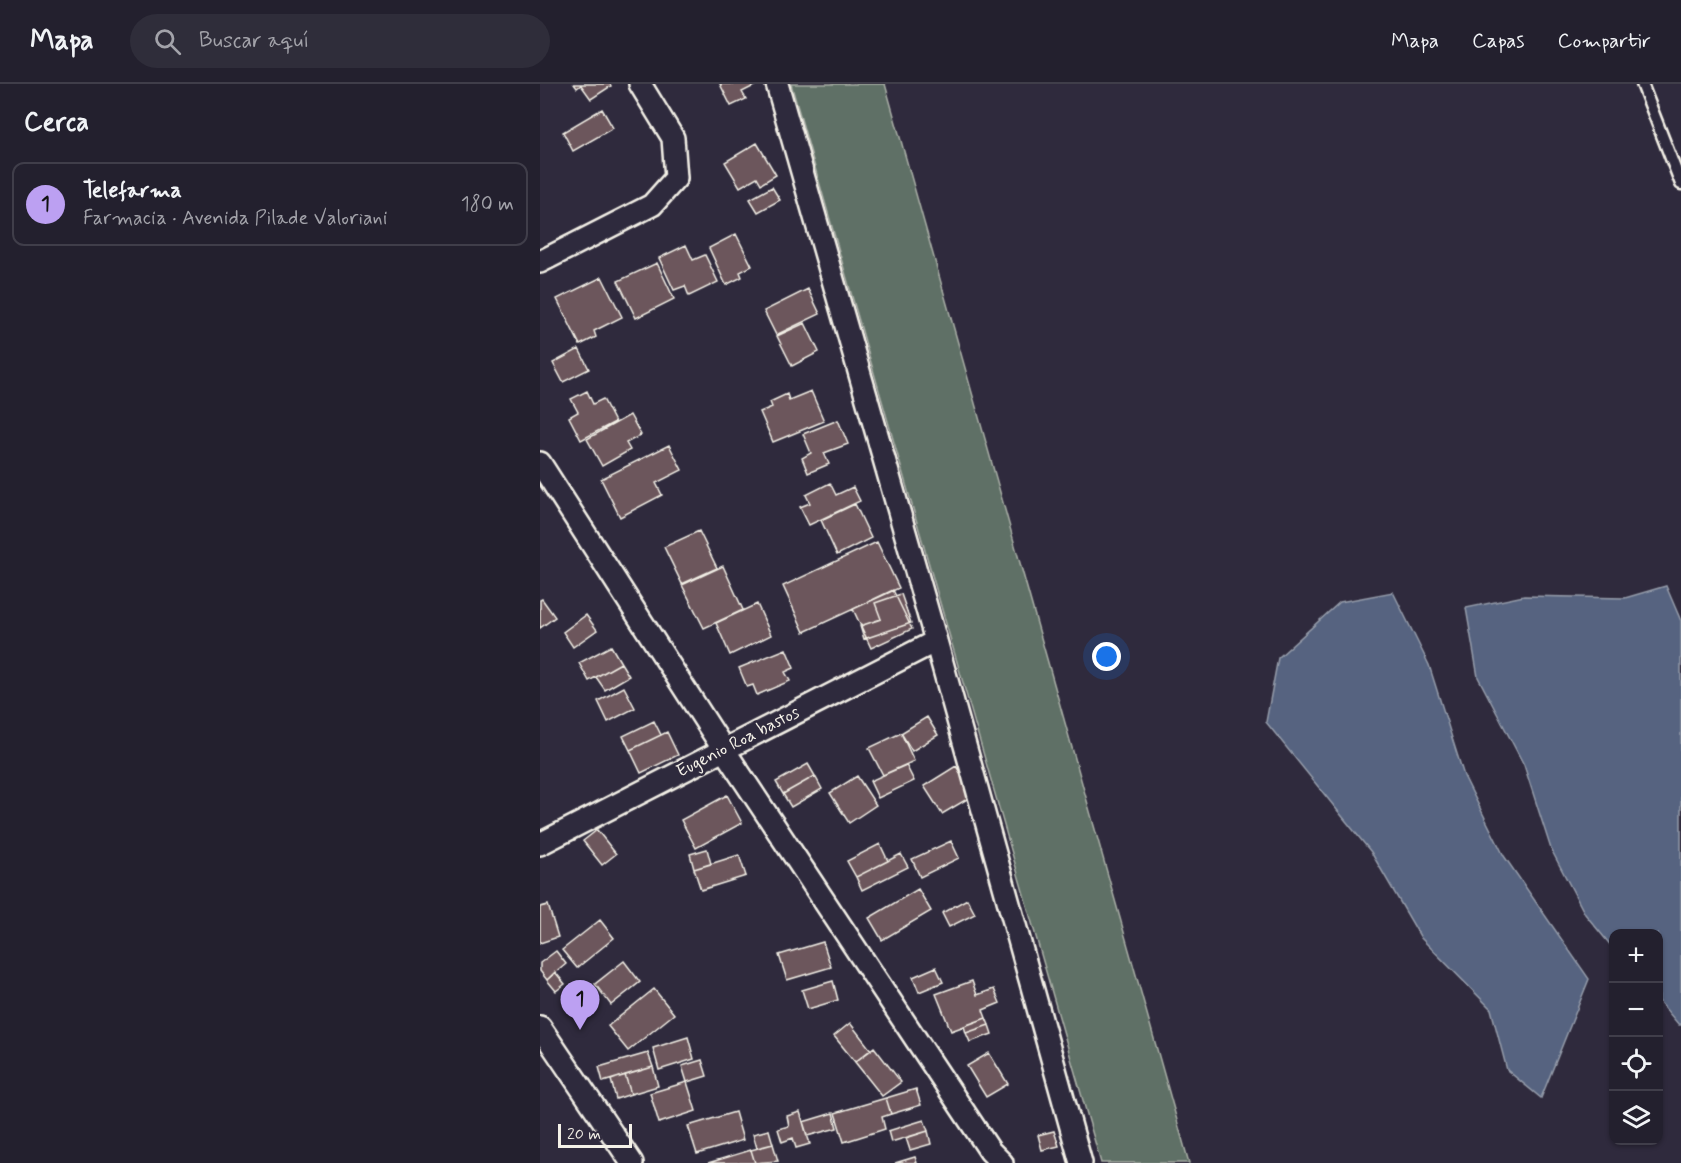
<!DOCTYPE html>
<html lang="es">
<head>
<meta charset="utf-8">
<style>
  :root { --surface:#23202e; --page:#2f2d3a; --text:#f1f3f6; --muted:#a3a3aa; --line:#403e4a; --accent:#bca0f2 }
  body { margin:0; font-family:Mynerve,sans-serif; background:var(--page); color:var(--text) }
  .controls { position:absolute; right:18px; bottom:18px; display:grid; overflow:hidden; border-radius:12px; box-shadow:0 2px 4px #0004 }
  .controls button { width:54px; height:54px; display:grid; place-items:center; padding:0; border:0; border-bottom:2px solid var(--line); background:var(--surface); color:var(--text); font:30px sans-serif }
  .scale { position:absolute; left:18px; bottom:15px; width:74px; box-sizing:border-box; padding-left:6px; border:3px solid #f4f1e8; border-top:0; font-size:16px; line-height:21px; white-space:nowrap; color:#f4f1e8; -webkit-text-stroke:4px #2f2a3d; paint-order:stroke }
  .you { position:absolute; left:567px; top:573px; width:21px; height:21px; margin:-15px; border:4px solid #fff; border-radius:50%; background:#1a73e8; box-shadow:0 0 0 9px #1a73e833 }
  .badge { display:grid; place-items:center; width:39px; height:39px; border-radius:50%; background:var(--accent); color:#111; font-size:20px; font-weight:700 }
  .pin { position:absolute; translate:-50% -50px; filter:drop-shadow(0 2px 3px #0008) }
  .pin::after { content:''; position:absolute; top:32px; width:21px; height:18px; background:inherit; clip-path:polygon(0 0,100% 0,50% 100%) }
  .list { margin:0; padding:0; list-style:none }
  h2 { display:flex; justify-content:space-between; align-items:center; height:78px; margin:0; padding:0 24px; font-size:26px }
  h2 small { font-size:20px; font-weight:400; color:var(--muted) }
  .list li { display:grid; grid-template-columns:39px 1fr auto; gap:18px; align-items:center; box-sizing:border-box; height:84px; margin:0 12px 12px; padding:0 12px; border:2px solid var(--line); border-radius:12px }
  .list b { display:block; font-size:22px; white-space:nowrap }
  .list p { margin:0; font-size:20px; white-space:nowrap; color:var(--muted) }
  .list em { font-size:20px; font-style:normal; color:var(--muted) }
  .icon { flex:none; width:33px; height:33px; fill:none; stroke:currentColor; stroke-width:2; stroke-linecap:round; stroke-linejoin:round }
  .map { position:relative; flex:none; width:1141px; height:1079px; overflow:hidden }
  header { display:flex; align-items:center; gap:36px; box-sizing:border-box; height:84px; padding:0 30px; background:var(--surface); border-bottom:2px solid var(--line) }
  header strong { font-size:28px }
  nav { display:flex; gap:33px; margin-inline-start:auto; font-size:21px }
  .search { width:420px; height:54px; background:var(--page); display:flex; align-items:center; gap:15px; box-sizing:border-box; padding:0 21px; border-radius:33px; color:var(--muted); font-size:22px }
  main { display:flex }
  aside { flex:1; background:var(--surface) }
  .map>svg:first-child { display:block }
  .green { fill:#5f6f66; stroke:#aab0a7; stroke-width:1.5 }
  .water { fill:#566480; stroke:#959caa; stroke-width:1.5 }
  .building { fill:#6c565b; stroke:#f4f1e8; stroke-width:1.5 }
  .lines { fill:none; stroke-linecap:round; stroke-linejoin:round }
  .service-casing { stroke:#f4f1e8; stroke-width:15 }
  .minor-casing { stroke:#f4f1e8; stroke-width:26 }
  .service { stroke:#2f2a3d; stroke-width:10 }
  .minor { stroke:#2f2a3d; stroke-width:21 }
  .labels { text-anchor:middle; dominant-baseline:central; stroke-width:5; stroke-linejoin:round; paint-order:stroke }
  .street-label { font-size:18px; fill:#f4f1e8; stroke:#2f2a3d }
</style>
</head>
<body>
<header>
<strong>Mapa</strong>
<div class="search"><svg class="icon" aria-label="search" viewBox="0 0 24 24"><circle cx="10" cy="10" r="6"/><path d="M15 15l6 6"/></svg>Buscar aquí</div>
<nav><a>Mapa</a><a>Capas</a><a>Compartir</a></nav>
</header>
<main>
<aside>
<h2>Cerca<small></small></h2>
<ul class="list">
<li><span class="badge">1</span><div><b>Telefarma</b><p>Farmacia · Avenida Pilade Valoriani</p></div><em>180 m</em></li>
</ul>
</aside>
<div class="map">
<svg width="1141" height="1079" viewBox="0 0 1141 1079">
  <rect width="100%" height="100%" fill="#2f2a3d"/>
  <filter id="ink" filterUnits="userSpaceOnUse"><feTurbulence type="fractalNoise" baseFrequency=".0167" numOctaves="2"/><feDisplacementMap in="SourceGraphic" scale="12" xChannelSelector="R" yChannelSelector="G"/><feConvolveMatrix kernelMatrix="1 2 1 2 8 2 1 2 1" color-interpolation-filters="sRGB"/></filter>
  <g filter="url(#ink)">
    <path class="green" d="M251 0H345L649 1079H561Z"/>
    <path class="water" d="M1126 502 1141 537V941H1139L1119 917 1118 850H1074L1073 864 1045 830 1011 765 984 681 938 593 926 524 984 512 1085 514Z
      M853 508 889 581 924 692 964 772 1049 895 1001 1014 967 986 951 925 881 854 831 768 726 638 738 574 800 518Z"/>
    <path class="building" d="M34 0H70L71 2 51 15 41 1 37 4Z
      M180 0H218L202 8 206 15 191 22Z
      M62 25 73 44 33 67 23 48Z
      M217 59 236 91 221 100 217 93 200 103 185 78Z
      M232 103 240 116 218 128 210 115Z
      M196 150 212 182 200 188 202 193 186 201 169 164Z
      M146 161 153 176 165 171 178 198 149 212 145 202 134 206 119 174Z
      M117 179 134 215 96 234 78 197Z
      M62 193 82 233 54 247 56 253 40 261 17 215Z
      M268 205 280 230 236 251 224 227Z
      M265 239 279 268 252 282 237 252Z
      M39 265 49 285 23 298 13 279Z
      M47 307 53 320 63 315 75 338 41 356 29 333 38 328 31 315Z
      M271 307 284 337 233 358 220 328 232 323 230 318 247 310 249 316Z
      M90 331 101 351 86 359 90 366 62 382 47 355Z
      M298 336 308 360 284 369 289 380 268 389 262 374 271 369 263 350Z
      M129 361 142 386 116 399 122 411 80 433 61 395Z
      M290 399 296 411 313 403 320 417 269 441 260 423 270 419 266 411Z
      M315 420 331 454 297 471 281 436Z
      M159 447 177 484 142 500 124 463Z
      M337 458 359 504 264 548 243 502Z
      M183 482 203 526 164 544 142 501Z
      M353 506 372 545 331 564 313 525Z
      M361 510 371 539 324 555 320 542 341 535 335 519Z
      M2 515 15 533 0 544V516Z
      M217 520 231 551 190 571 176 539Z
      M46 531 57 546 33 563 23 548Z
      M71 562 81 579 49 597 39 579Z
      M246 565 254 584 245 588 250 597 217 611 213 601 207 603 199 584Z
      M81 579 89 592 65 606 56 593Z
      M84 603 95 624 68 638 58 617Z
      M387 633 398 651 372 667 361 649Z
      M114 637 121 651 90 666 83 652Z
      M127 648 138 671 101 689 90 666Z
      M361 649 374 677 343 691 329 664Z
      M268 680 275 692 243 710 236 698Z
      M366 681 374 697 338 714 330 697Z
      M416 682 434 711 402 730 384 702Z
      M275 692 282 705 251 723 243 710Z
      M317 692 336 721 309 739 290 709Z
      M187 711 202 739 156 764 141 736Z
      M57 746 76 770 62 781 43 757Z
      M411 757 419 774 380 793 372 775Z
      M340 760 348 777 316 793 307 777Z
      M167 765 171 780 154 785 150 770Z
      M361 770 368 783 322 806 316 793Z
      M199 771 206 792 161 806 154 785Z
      M378 805 391 827 342 856 329 834Z
      M427 815 435 830 409 843 402 829Z
      M8 821 18 853 0 859V823Z
      M60 836 74 854 37 884 22 866Z
      M283 858 291 883 247 896 239 871Z
      M16 867 26 880 7 896 0 887V879Z
      M84 877 100 898 71 921 55 900Z
      M396 883 403 898 379 908 373 893Z
      M15 888 25 900 16 907 7 896Z
      M293 897 298 916 268 925 262 906Z
      M432 897 437 911 454 905 460 919 443 926 446 934 411 947 396 910Z
      M114 905 134 930 88 967 68 942Z
      M446 934 449 941 426 949 424 942Z
      M310 939 331 966 315 978 294 952Z
      M449 941 452 950 430 958 426 949Z
      M148 953 154 975 119 986 113 964Z
      M334 963 361 998 342 1012 315 978Z
      M108 969 113 983 63 998 59 983Z
      M449 969 468 1000 446 1013 427 982Z
      M162 976 167 992 147 998 142 982Z
      M113 983 118 1002 91 1010 85 991Z
      M85 991 91 1010 76 1015 71 996Z
      M147 998 156 1027 119 1039 110 1009Z
      M376 1005 381 1021 351 1030 346 1014Z
      M346 1014 351 1030 342 1033 345 1045 304 1058 295 1029Z
      M195 1028 203 1056 157 1070 148 1042Z
      M260 1028 270 1060 256 1064 253 1054 242 1058 238 1045 249 1042 247 1032Z
      M293 1029 297 1044 267 1052 263 1038Z
      M384 1036 388 1047 351 1058 348 1047Z
      M229 1046 233 1060 217 1064 213 1050Z
      M388 1047 391 1060 370 1066 366 1054Z
      M514 1047 519 1062 502 1066 498 1051Z
      M233 1060 238 1077 215 1079 211 1066Z
      M211 1066 215 1079H168Z
      M375 1073 377 1079H355Z"/>
    <g class="lines">
      <g class="service-casing">
        <path id="service" d="M1102 0 1141 100"/>
      </g>
      <g class="minor-casing">
        <path id="minor" d="M237 0 396 557 541 1079
          M0 178 112 121 136 94 133 54 100 0
          M0 379 184 666 450 1067 462 1079
          M0 760 396 557
          M0 943 92 1079"/>
      </g>
      <use href="#service" class="service"/>
      <use href="#minor" class="minor"/>
    </g>
  </g>
  <g class="labels">
    <g class="street-label">
      <text transform="translate(198 658) rotate(-27)">Eugenio Roa bastos</text>
    </g>
  </g>
</svg>
<div class="controls">
<button>+</button>
<button>−</button>
<button><svg class="icon" aria-label="locate" viewBox="0 0 24 24"><circle cx="12" cy="12" r="6"/><path d="M12 2v4M12 18v4M2 12h4M18 12h4"/></svg></button>
<button><svg class="icon" aria-label="layers" viewBox="0 0 24 24"><path d="M12 4l9 5-9 5-9-5zM3 14l9 5 9-5"/></svg></button>
</div>
<div class="scale">20 m</div>
<div class="you"></div>
<div class="pin badge" style="left:40px;top:946px">1</div>
</div>
</main>
</body>
</html>
